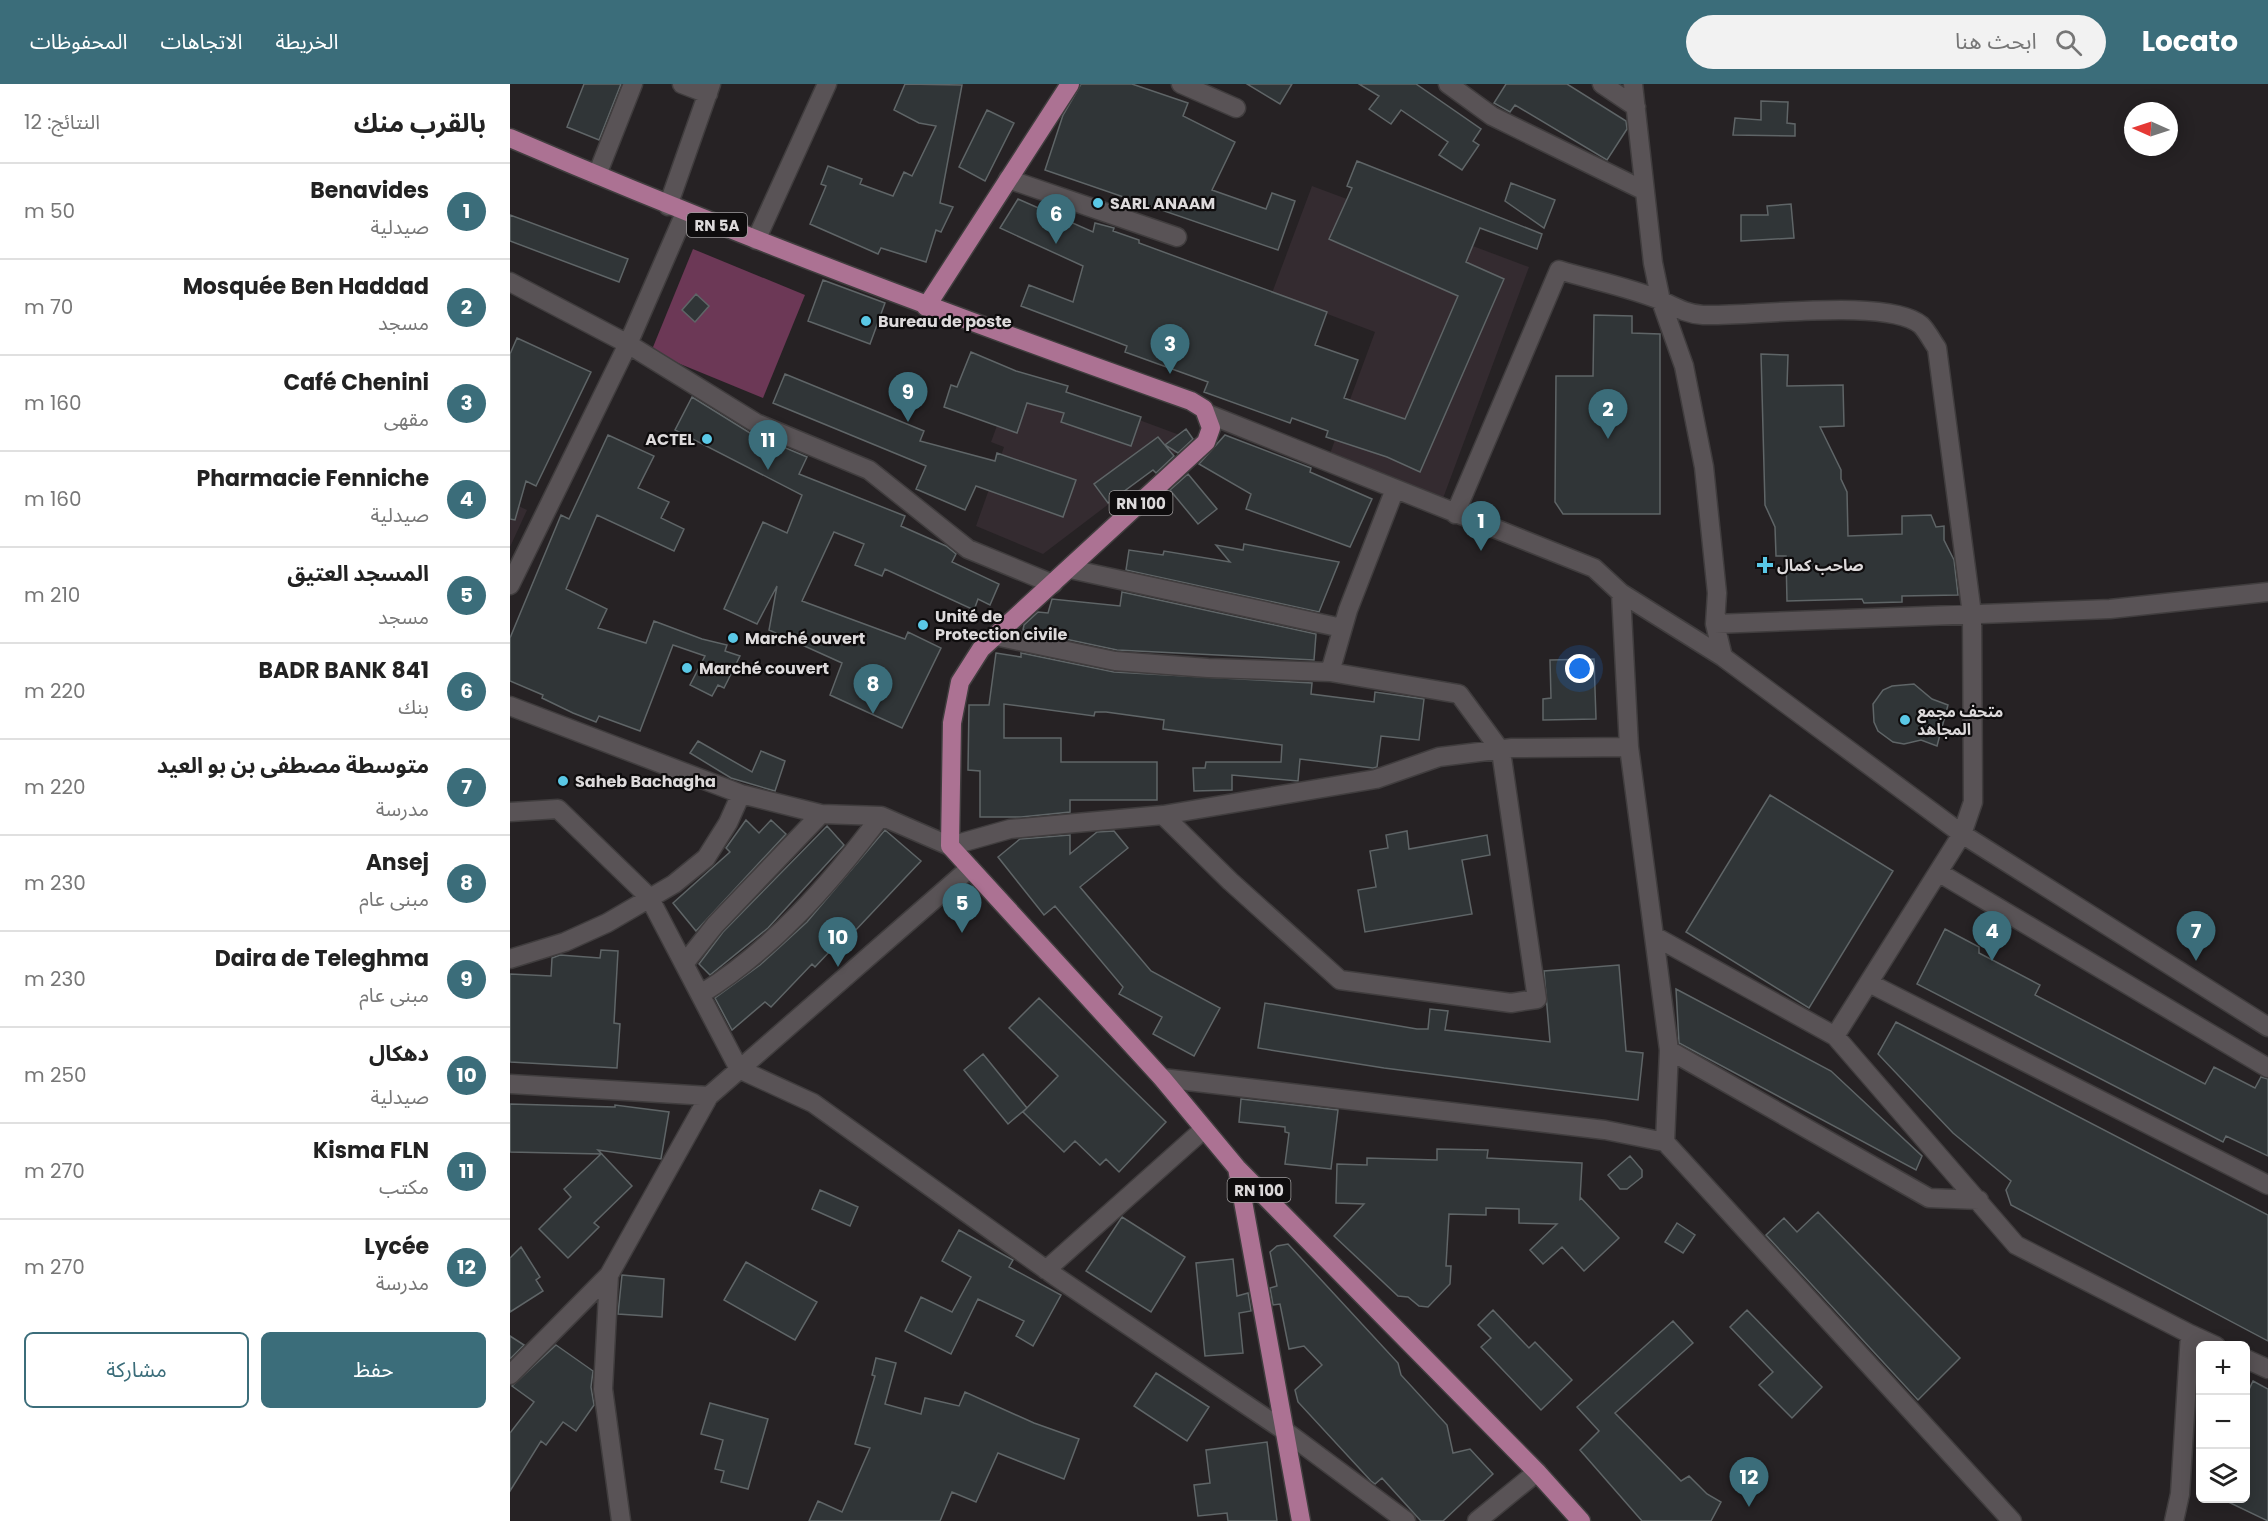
<!DOCTYPE html>
<html lang="ar">
<head>
<meta charset="utf-8">
<style>
  :root { --surface:#fff; --page:#f2f2f2; --text:#222; --muted:#767676; --line:#e0e0e0; --accent:#3b6d7a }
  body { margin:0; font-family:Poppins,"Noto Sans Arabic",sans-serif; background:var(--page); color:var(--text); direction:rtl }
  .controls { position:absolute; right:18px; bottom:18px; display:grid; overflow:hidden; border-radius:9px; box-shadow:0 3px 15px #0003 }
  .controls button { width:54px; height:54px; display:grid; place-items:center; padding:0; border:0; border-bottom:2px solid var(--line); background:var(--surface); color:var(--text); font:30px sans-serif }
  .compass { position:absolute; left:1614px; top:18px; width:54px; height:54px; border-radius:50%; background:var(--surface); box-shadow:0 3px 15px #0003; rotate:273deg }
  .you { position:absolute; left:1070px; top:585px; width:21px; height:21px; margin:-15px; border:4px solid #fff; border-radius:50%; background:#1a73e8; box-shadow:0 0 0 9px #1a73e833 }
  .badge { display:grid; place-items:center; width:39px; height:39px; border-radius:50%; background:var(--accent); color:#fff; font-size:20px; font-weight:700 }
  .pin { position:absolute; translate:-50% -50px; filter:drop-shadow(0 2px 3px #0008) }
  .pin::after { content:''; position:absolute; top:32px; width:21px; height:18px; background:inherit; clip-path:polygon(0 0,100% 0,50% 100%) }
  .list { margin:0; padding:0; list-style:none }
  h2 { display:flex; justify-content:space-between; align-items:center; height:78px; margin:0; padding:0 24px; font-size:26px }
  h2 small { font-size:20px; font-weight:400; color:var(--muted) }
  .list li { display:grid; grid-template-columns:39px 1fr auto; gap:18px; align-items:center; box-sizing:border-box; height:96px; padding:0 24px; border-top:2px solid var(--line) }
  .list b { display:block; font-size:22px; white-space:nowrap }
  .list p { margin:0; font-size:20px; white-space:nowrap; color:var(--muted) }
  .list em { font-size:20px; font-style:normal; color:var(--muted) }
  .actions { display:flex; gap:12px; padding:18px 24px }
  .actions a { flex:1; padding:14px 0; border:2px solid var(--accent); border-radius:9px; text-align:center; font-size:21px; color:var(--accent) }
  .actions .main { background:var(--accent); color:#fff }
  .icon { flex:none; width:33px; height:33px; fill:none; stroke:currentColor; stroke-width:2; stroke-linecap:round; stroke-linejoin:round }
  .map { position:relative; flex:none; width:1758px; height:1437px; overflow:hidden; direction:ltr }
  header { display:flex; align-items:center; gap:36px; box-sizing:border-box; height:84px; padding:0 30px; background:var(--accent); color:#fff }
  header strong { font-size:28px }
  nav { display:flex; gap:33px; margin-inline-start:auto; font-size:21px }
  .search { width:420px; height:54px; background:var(--page); display:flex; align-items:center; gap:15px; box-sizing:border-box; padding:0 21px; border-radius:33px; color:var(--muted); font-size:22px }
  main { display:flex }
  aside { flex:1; background:var(--surface) }
  .map>svg:first-child { display:block }
  .built { fill:#342b30 }
  .green { fill:#6c3856 }
  .building { fill:#303537; stroke:#5f6567; stroke-width:1.5 }
  .lines { fill:none; stroke-linecap:round; stroke-linejoin:round }
  .minor-casing { stroke:#403d3e; stroke-width:21 }
  .major-casing { stroke:#403d3e; stroke-width:21 }
  .minor { stroke:#595356; stroke-width:18 }
  .major { stroke:#ac7293; stroke-width:18 }
  .poi-dot { fill:#5ac8e6; stroke:#0e0c0d; stroke-width:2 }
  .labels { text-anchor:middle; dominant-baseline:central; stroke-width:4.5; stroke-linejoin:round; paint-order:stroke }
  .shield { fill:#0e0c0d; stroke:#9f9c9d; stroke-width:1.5 }
  .shield-label { font-size:15px; font-weight:bold; fill:#dddadb }
  .poi-label { font-size:16px; font-weight:bold; fill:#dddadb; stroke:#0e0c0d; text-anchor:start }
</style>
</head>
<body>
<header>
<strong>Locato</strong>
<div class="search"><svg class="icon" aria-label="search" viewBox="0 0 24 24"><circle cx="10" cy="10" r="6"/><path d="M15 15l6 6"/></svg>ابحث هنا</div>
<nav><a>الخريطة</a><a>الاتجاهات</a><a>المحفوظات</a></nav>
</header>
<main>
<div class="map">
<svg width="1758" height="1437" viewBox="0 0 1758 1437">
  <rect width="100%" height="100%" fill="#262224"/>
  <path class="built" d="M802 102 1019 183 932 417 818 375 865 248 762 209Z
    M506 290 683 356 533 470 466 442 494 363 481 358Z
    M0 418 17 426 0 463Z"/>
  <path class="green" d="M183 165 295 211 253 314 141 268Z"/>
  <path class="building" d="M74 0H111L89 56 57 43Z
    M395 0 452 1 430 119 443 123 431 148 426 146 416 178 371 164 368 170 300 140 316 102 311 100 318 82 352 95 350 100 383 112 394 88 402 92 426 42 409 39 384 26Z
    M571 0H622L678 19 673 32 725 58 702 106 756 125 762 109 785 117 768 166 535 86 553 31Z
    M737 0H782L770 20Z
    M849 0H906L971 45 963 57 969 61 952 86 929 71 938 58 891 26 881 40 859 25 869 12Z
    M996 0H1057L1116 37 1117 45 1097 76 1005 21 1000 28 984 19Z
    M1251 17 1278 18 1277 39 1285 40V52L1223 51 1225 34 1251 36Z
    M477 26 504 39 475 97 449 83Z
    M847 77 1032 150 1027 165 970 144 956 178 994 195 910 388 877 373 816 353 818 347 782 334 780 339 694 308 698 298 615 268 617 262 511 222 519 201 563 218 573 182 490 144 508 115 583 148 585 139 604 144 603 147 629 156V159L817 228 805 261 848 276 834 314 895 335 948 212 819 155 842 104 837 102Z
    M1001 99 1045 116 1034 144 995 117Z
    M1281 120 1284 154 1231 157V131H1258L1257 122Z
    M0 131 118 175 109 198 0 157Z
    M313 196 375 219 360 260 298 237Z
    M186 210 199 222 185 238 172 226Z
    M1084 231 1122 232V249L1150 250V430H1053L1045 418 1046 292H1083Z
    M7 254 81 288 26 402 16 397 5 436 0 435V270Z
    M461 268 506 287 558 302 556 308 631 333 621 362 551 338 554 329 517 319 507 349 434 323 441 301 447 303Z
    M1251 270 1278 271 1277 302 1333 301 1334 342 1310 343 1331 386V395L1337 408 1338 452 1392 450V432L1421 431 1426 443 1434 442V456L1444 476 1448 511 1392 512V518L1354 519 1352 515 1277 517 1276 472H1266L1265 443 1255 421Z
    M275 290 414 347 410 357 485 377 487 369 566 396 553 433 466 402 455 426 406 405 416 382 263 319Z
    M182 313 240 349 297 373 289 390 395 432 391 442 436 462 446 470 442 478 489 500 480 521 468 515 464 526 375 485 372 492 345 481 354 460 324 448 292 517 395 555 398 548 431 564 392 644 320 611 332 579 259 546 267 502 247 540 214 525 253 438 277 449 292 411 165 346Z
    M676 345 683 355 668 369 655 361Z
    M98 351 144 372 128 404 159 418 151 434 174 445 164 467 87 431 56 505 97 525 88 544 136 559 144 537 192 555 217 561 215 567 230 572 214 604 208 601 202 612 180 601 195 572 163 561 130 647 89 632 86 638 63 629 32 614 33 611 0 597V554L51 431 59 435Z
    M715 351 801 384 800 388 862 415 840 463 736 425 741 410 689 380Z
    M648 353 664 372 646 389 643 386 598 419 584 400Z
    M678 390 707 425 688 440 660 406Z
    M734 460 829 478 809 528 616 486 619 466 653 471 654 467 720 478 706 461 733 466Z
    M612 508 806 550 804 576 607 566 513 546 514 541 528 528 538 529 542 515 610 522Z
    M486 569 511 573V569L604 588 802 599 801 610 864 618 865 608 914 615 909 656 871 652 867 683 863 684 790 675 788 697 722 691V706L684 707 683 684H695L696 678H771L772 661 653 645 654 636 596 628H585L584 632 494 620V654H551V678H647V716H560V728L511 733H470V687L458 686 459 621H479Z
    M1084 575 1086 635 1033 636V615L1041 614 1040 576Z
    M1404 600 1422 615 1438 621 1427 662 1411 656 1394 660 1383 658 1368 647 1364 638 1363 620 1373 606 1382 602Z
    M188 657 242 688 251 667 275 677 265 707 221 694 180 669Z
    M1260 711 1383 787 1299 924 1176 848Z
    M236 736 249 749 261 736 276 750 186 847 163 819 220 768 216 764Z
    M317 742 334 761 258 844 200 891 189 880 213 848Z
    M375 746 411 777 325 868 322 865 305 883 302 880 261 923 255 918 222 946 205 914 250 881 297 838Z
    M604 747 618 764 570 803 641 887 710 924 684 972 643 950 652 933 609 910 613 903 545 822 534 831 488 773 510 755 560 751V770L587 748Z
    M897 747 899 765 977 751 980 771 952 776 962 830 855 848 848 806 866 803 860 767 878 764 876 751Z
    M1435 845 1469 863V869L1530 901 1525 911 1695 1000 1704 983 1745 1004 1751 993 1758 995V1072L1716 1052 1713 1058 1407 900Z
    M91 866 108 867 104 939 110 940 107 984 0 978V890L41 892 42 874 50 871 90 874Z
    M1109 881 1116 967 1133 969 1128 1016 874 984 748 964 755 919 907 945H918L920 925 938 927 935 946 1040 958 1034 887Z
    M1166 905 1321 987 1412 1072 1406 1086 1169 959Z
    M529 914 656 1038 609 1088 596 1075 590 1081 565 1057 554 1068 513 1028 548 992 499 944Z
    M1386 938 1758 1131V1257L1501 1121 1496 1106 1501 1097 1443 1049 1368 970Z
    M473 970 517 1024 498 1040 454 986Z
    M731 1015 828 1026 821 1085 775 1080 779 1049 775 1048V1043L729 1038Z
    M0 1020 105 1023V1021L159 1028 151 1075 88 1066 122 1102 84 1139 89 1143 58 1174 29 1145 61 1113 54 1105 91 1070 0 1068Z
    M927 1065 978 1066 977 1074 1072 1079 1070 1115 1071 1114 1109 1154 1074 1187 1052 1163 1033 1180 1020 1166 1047 1140 1009 1139V1125L976 1124V1131L939 1130 936 1182H941L940 1200 918 1223 909 1222 898 1213 888 1212 824 1152 854 1120 826 1119 827 1080 857 1081V1074L927 1076Z
    M1120 1072 1132 1086V1093L1117 1105H1110L1098 1091Z
    M310 1106 348 1123 340 1142 302 1125Z
    M1308 1128 1450 1274 1408 1316 1256 1151 1274 1134 1287 1148Z
    M612 1133 675 1173 641 1228 576 1187Z
    M1167 1139 1185 1151 1173 1169 1155 1158Z
    M449 1146 503 1176 499 1183 551 1211 523 1262 506 1252 514 1237 468 1215 441 1270 395 1247 411 1213 442 1228 461 1193 432 1177Z
    M778 1160 888 1279 891 1291 937 1341 943 1369 960 1365 983 1390 933 1437H911L872 1394 865 1400 861 1397 788 1318 785 1306 812 1281 794 1262 779 1265 770 1220 763 1221 760 1204 767 1202 760 1168 767 1162Z
    M11 1163 30 1193 26 1196 33 1207 0 1228V1174Z
    M723 1175 727 1212 738 1209 741 1227 729 1229 733 1269 695 1272 686 1179Z
    M236 1178 307 1218 285 1256 214 1216Z
    M112 1191 154 1195 152 1233 108 1230Z
    M983 1226 1019 1264 1025 1258 1062 1296 1031 1326 971 1263 981 1254 968 1241Z
    M1237 1226 1312 1303 1282 1334 1249 1301 1263 1288 1220 1243Z
    M1163 1237 1183 1259 1105 1329 1171 1397 1179 1392 1197 1410 1211 1418 1201 1437H1132L1070 1366 1089 1347 1067 1323Z
    M0 1252 14 1261 0 1275Z
    M46 1261 83 1287 81 1303 84 1321 66 1347 53 1338 36 1361 31 1357 0 1407V1349L24 1318 2 1302Z
    M366 1274 386 1279 375 1320 411 1330 415 1314 449 1322 455 1308 524 1339 569 1355 554 1395 488 1369 466 1418 442 1408 430 1437H299L308 1417 332 1428 360 1364 345 1360 365 1292 362 1291Z
    M646 1289 699 1323 677 1357 624 1322Z
    M1743 1297 1758 1305V1437L1710 1414H1736V1312Z
    M200 1319 258 1335 238 1405 211 1398 214 1387 205 1385 213 1356 191 1350Z
    M757 1358 767 1437H718L717 1429 688 1432 684 1401 700 1399 696 1366Z"/>
  <g class="lines">
    <g class="minor-casing">
      <path id="minor" d="M172 0 198 10
        M671 0 726 24
        M938 0 982 32 1135 107
        M1092 0 1126 23
        M1123 0 1143 179 1151 217 1174 282 1194 383 1207 509 1205 540 1213 573
        M87 91 123 0
        M498 95 667 153
        M158 122 201 0
        M246 156 317 0
        M0 198 118 260 246 339 359 386 458 465 543 500
        M698 330 1084 484 1111 509 1213 573 1452 750 1758 943
        M945 430 1049 186C1082 196 1118 203 1150 216 1165 223 1176 230 1193 231 1240 233 1378 213 1411 241 1417 247 1422 257 1427 264L1462 530 1463 718 1452 750 1325 952
        M560 485 832 544
        M0 501 118 260 175 129
        M1111 509 1119 663 1159 966 1155 1058
        M1205 540 1600 525 1758 508
        M485 552 605 577 698 584 820 588 949 610 991 667 1027 915 1001 919 830 896 720 797 653 731
        M820 588 838 526 885 405
        M0 622 231 710 311 730 371 732 440 762 500 745 653 731 866 695 929 673 1002 664 1119 663
        M0 728 48 725 139 813 229 985 303 1019 545 1192 775 1347 896 1437
        M1428 788 1758 984
        M1144 852 1325 952 1506 1161 1680 1250
        M0 875 55 858 97 839 164 800 196 774 218 739 231 710
        M174 880 205 841 311 730
        M1359 899 1758 1101
        M191 910C263 865 320 800 371 732
        M1159 966 1419 1114 1469 1116
        M652 994 1095 1046 1155 1058 1502 1437
        M0 1000 199 1012 460 784
        M536 1186 694 1045
        M1736 1275 1758 1285
        M0 1291 99 1191
        M111 1437 93 1305 99 1191 199 1012
        M967 1437 1027 1388
        M1664 1437 1670 1410 1680 1250 1706 1262"/>
    </g>
    <g class="major-casing">
      <path id="major" d="M0 54C225 151 450 235 681 317L694 325 701 344 696 358 471 565 450 598 442 639 440 762 652 994 727 1084 1027 1388 1071 1437
        M416 223 560 0
        M727 1084 791 1437"/>
    </g>
    <use href="#minor" class="minor"/>
    <use href="#major" class="major"/>
  </g>
  <g class="poi-dot">
    <circle cx="588" cy="119" r="6"/>
    <circle cx="356" cy="237" r="6"/>
    <circle cx="197" cy="355" r="6"/>
    <path d="M1252 472h6v6h6v6h-6v6h-6v-6h-6v-6h6z"/>
    <circle cx="413" cy="541" r="6"/>
    <circle cx="223" cy="554" r="6"/>
    <circle cx="177" cy="584" r="6"/>
    <circle cx="1395" cy="636" r="6"/>
    <circle cx="53" cy="697" r="6"/>
  </g>
  <g class="labels">
    <g class="shield">
      <rect x="177" y="129" width="60" height="24" rx="4.5"/>
      <rect x="599.5" y="407" width="63" height="24" rx="4.5"/>
      <rect x="717.5" y="1094" width="63" height="24" rx="4.5"/>
    </g>
    <g class="shield-label">
      <text x="207" y="141">RN 5A</text>
      <text x="631" y="419">RN 100</text>
      <text x="749" y="1106">RN 100</text>
    </g>
    <g class="poi-label">
      <text x="600" y="119">SARL ANAAM</text>
      <text x="368" y="237">Bureau de poste</text>
      <text x="185" y="355" text-anchor="end">ACTEL</text>
      <text x="1267" y="481">صاحب كمال</text>
      <text x="425" y="532">Unité de<tspan x="425" dy="18">Protection civile</tspan></text>
      <text x="235" y="554">Marché ouvert</text>
      <text x="189" y="584">Marché couvert</text>
      <text x="1407" y="627">متحف مجمع<tspan x="1407" dy="18">المجاهد</tspan></text>
      <text x="65" y="697">Saheb Bachagha</text>
    </g>
  </g>
</svg>
<div class="controls">
<button>+</button>
<button>−</button>
<button><svg class="icon" aria-label="layers" viewBox="0 0 24 24"><path d="M12 4l9 5-9 5-9-5zM3 14l9 5 9-5"/></svg></button>
</div>
<svg class="compass" viewBox="-18 -18 36 36"><path d="M0-13l5 13h-10z" fill="#e53935"/><path d="M0 13l5-13h-10z" fill="#767676"/></svg>
<div class="you"></div>
<div class="pin badge" style="left:971px;top:467px">1</div>
<div class="pin badge" style="left:1098px;top:355px">2</div>
<div class="pin badge" style="left:660px;top:290px">3</div>
<div class="pin badge" style="left:1482px;top:877px">4</div>
<div class="pin badge" style="left:452px;top:849px">5</div>
<div class="pin badge" style="left:546px;top:160px">6</div>
<div class="pin badge" style="left:1686px;top:877px">7</div>
<div class="pin badge" style="left:363px;top:630px">8</div>
<div class="pin badge" style="left:398px;top:338px">9</div>
<div class="pin badge" style="left:328px;top:883px">10</div>
<div class="pin badge" style="left:258px;top:386px">11</div>
<div class="pin badge" style="left:1239px;top:1423px">12</div>
</div>
<aside>
<h2>بالقرب منك<small>النتائج: 12</small></h2>
<ul class="list">
<li><span class="badge">1</span><div><b>Benavides</b><p>صيدلية</p></div><em>50 m</em></li>
<li><span class="badge">2</span><div><b>Mosquée Ben Haddad</b><p>مسجد</p></div><em>70 m</em></li>
<li><span class="badge">3</span><div><b>Café Chenini</b><p>مقهى</p></div><em>160 m</em></li>
<li><span class="badge">4</span><div><b>Pharmacie Fenniche</b><p>صيدلية</p></div><em>160 m</em></li>
<li><span class="badge">5</span><div><b>المسجد العتيق</b><p>مسجد</p></div><em>210 m</em></li>
<li><span class="badge">6</span><div><b>BADR BANK 841</b><p>بنك</p></div><em>220 m</em></li>
<li><span class="badge">7</span><div><b>متوسطة مصطفى بن بو العيد</b><p>مدرسة</p></div><em>220 m</em></li>
<li><span class="badge">8</span><div><b>Ansej</b><p>مبنى عام</p></div><em>230 m</em></li>
<li><span class="badge">9</span><div><b>Daira de Teleghma</b><p>مبنى عام</p></div><em>230 m</em></li>
<li><span class="badge">10</span><div><b>دهكال</b><p>صيدلية</p></div><em>250 m</em></li>
<li><span class="badge">11</span><div><b>Kisma FLN</b><p>مكتب</p></div><em>270 m</em></li>
<li><span class="badge">12</span><div><b>Lycée</b><p>مدرسة</p></div><em>270 m</em></li>
</ul>
<div class="actions"><a class="main">حفظ</a><a>مشاركة</a></div>
</aside>
</main>
</body>
</html>
